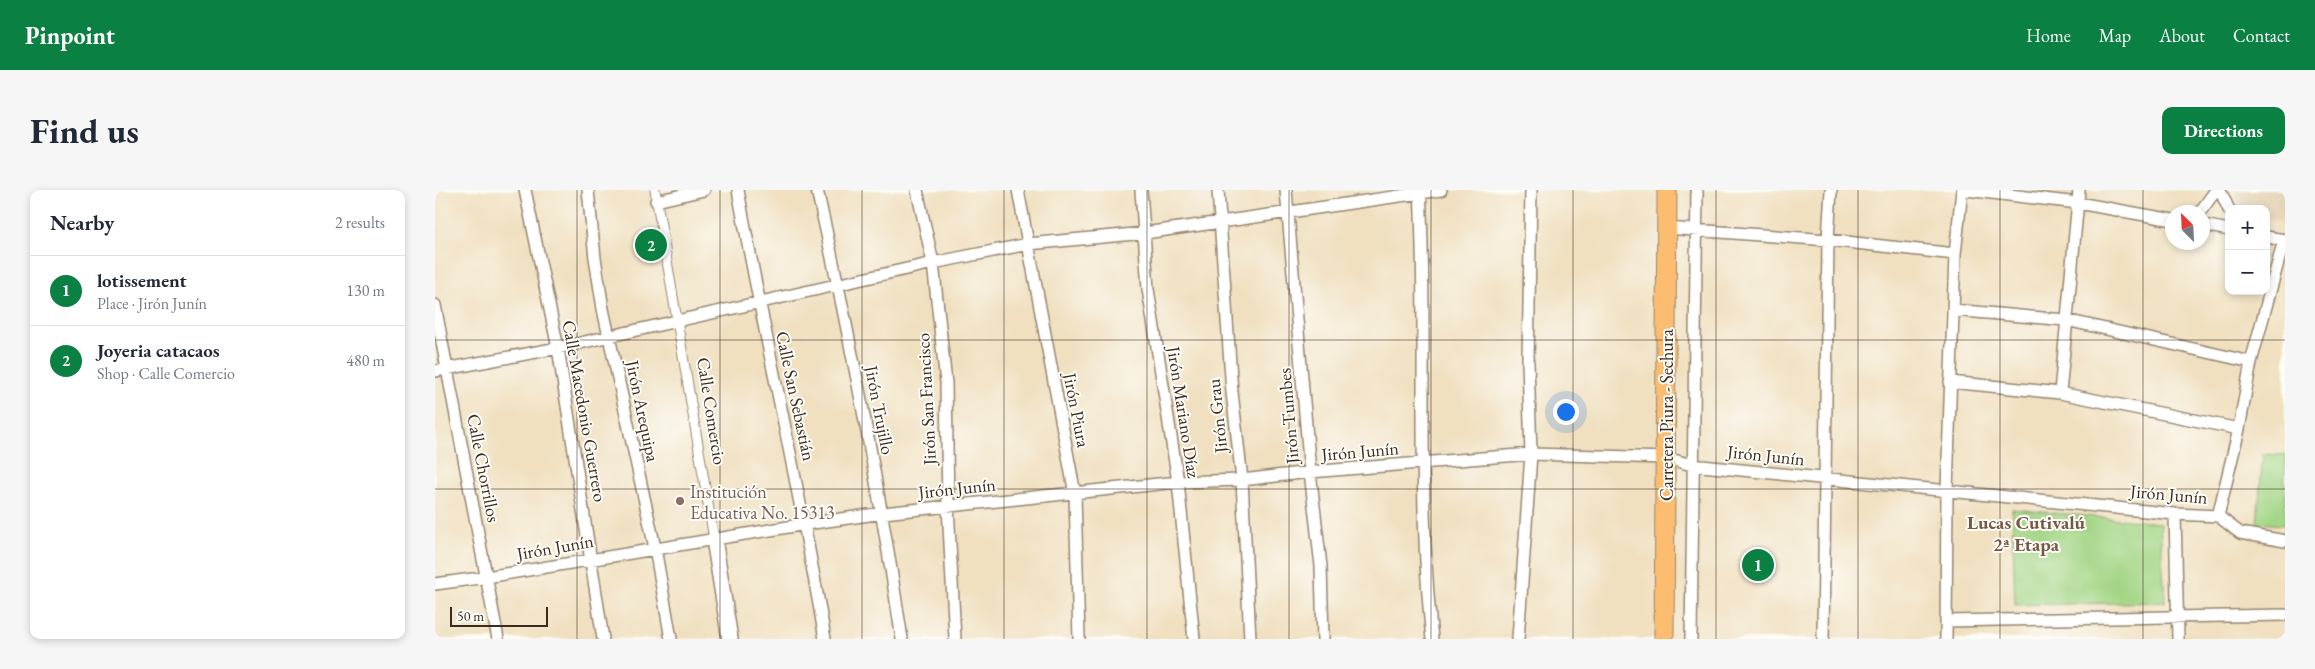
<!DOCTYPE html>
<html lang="en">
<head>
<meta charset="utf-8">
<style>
  :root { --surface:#fff; --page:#f6f6f7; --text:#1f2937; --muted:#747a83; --line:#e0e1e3; --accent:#0b8043 }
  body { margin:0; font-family:"EB Garamond",serif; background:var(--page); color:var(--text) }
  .controls { position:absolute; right:15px; top:15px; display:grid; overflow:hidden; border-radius:10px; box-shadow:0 2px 8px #0003 }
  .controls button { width:45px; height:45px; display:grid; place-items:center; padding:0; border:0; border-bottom:1px solid var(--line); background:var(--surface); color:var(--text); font:25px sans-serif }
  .compass { position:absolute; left:1730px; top:15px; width:45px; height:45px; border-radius:50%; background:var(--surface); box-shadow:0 2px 8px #0003; rotate:336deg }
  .scale { position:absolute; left:15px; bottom:12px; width:98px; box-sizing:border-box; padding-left:5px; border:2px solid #3b2a1e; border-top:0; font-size:14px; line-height:18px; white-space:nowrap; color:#3b2a1e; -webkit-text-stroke:4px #fdfcf7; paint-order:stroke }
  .you { position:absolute; left:1130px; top:221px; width:18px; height:18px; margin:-12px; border:4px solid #fff; border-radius:50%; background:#1a73e8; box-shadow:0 0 0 8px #1a73e833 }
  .badge { display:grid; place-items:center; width:32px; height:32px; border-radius:50%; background:var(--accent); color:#fff; font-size:16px; font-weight:700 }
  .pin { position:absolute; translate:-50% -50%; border:2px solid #fff; box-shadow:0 1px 5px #0006 }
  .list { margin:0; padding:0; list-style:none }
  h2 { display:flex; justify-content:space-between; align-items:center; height:65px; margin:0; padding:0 20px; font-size:21px }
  h2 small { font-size:16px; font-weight:400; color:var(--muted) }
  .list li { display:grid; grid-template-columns:32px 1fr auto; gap:15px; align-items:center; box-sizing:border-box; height:70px; padding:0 20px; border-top:1px solid var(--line) }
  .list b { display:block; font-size:19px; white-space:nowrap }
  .list p { margin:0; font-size:16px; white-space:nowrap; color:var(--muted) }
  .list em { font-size:16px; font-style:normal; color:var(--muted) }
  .map { position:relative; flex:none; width:1850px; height:449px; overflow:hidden; border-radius:10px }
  header { display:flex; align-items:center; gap:30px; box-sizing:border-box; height:70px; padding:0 25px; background:var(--accent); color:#fff }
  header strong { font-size:24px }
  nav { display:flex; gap:28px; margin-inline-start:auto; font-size:18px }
  .intro { display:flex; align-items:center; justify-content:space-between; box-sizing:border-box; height:120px; padding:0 30px }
  h1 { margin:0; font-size:35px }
  .button { padding:12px 22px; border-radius:10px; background:var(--accent); color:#fff; font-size:18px; font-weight:700 }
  main { display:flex; gap:30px; padding:0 30px }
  aside { flex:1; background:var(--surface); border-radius:10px; box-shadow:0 2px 8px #0003 }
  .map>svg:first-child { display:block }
  .built { fill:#e3d1b4 }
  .green { fill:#a2d584; stroke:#6e8051 }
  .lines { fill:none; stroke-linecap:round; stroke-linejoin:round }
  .pedestrian-casing { stroke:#96856f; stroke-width:11 }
  .minor-casing { stroke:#96856f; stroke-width:14 }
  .tertiary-casing { stroke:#96856f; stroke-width:18 }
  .primary-casing { stroke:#96856f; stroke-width:21 }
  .pedestrian { stroke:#fff; stroke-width:9 }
  .minor { stroke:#fff; stroke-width:11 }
  .tertiary { stroke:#fff; stroke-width:15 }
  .primary { stroke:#fcbd6f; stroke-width:19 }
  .grid { fill:none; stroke:#3b2a1e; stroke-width:1; stroke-opacity:0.55 }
  .education-dot { fill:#8d6e63; stroke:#fdfcf7; stroke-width:2 }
  .labels { text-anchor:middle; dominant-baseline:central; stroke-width:4; stroke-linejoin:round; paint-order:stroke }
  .street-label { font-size:18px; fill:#3b2a1e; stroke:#fdfcf7 }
  .education-label { font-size:18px; fill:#785e54; stroke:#fdfcf7; text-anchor:start }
  .neighbourhood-label { font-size:19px; font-weight:bold; fill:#755944; stroke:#fdfcf7 }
</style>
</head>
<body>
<header>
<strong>Pinpoint</strong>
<nav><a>Home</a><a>Map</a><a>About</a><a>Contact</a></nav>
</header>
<div class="intro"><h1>Find us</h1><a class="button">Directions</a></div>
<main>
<aside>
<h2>Nearby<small>2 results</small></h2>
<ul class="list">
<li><span class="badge">1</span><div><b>lotissement</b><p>Place · Jirón Junín</p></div><em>130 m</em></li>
<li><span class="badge">2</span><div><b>Joyeria catacaos</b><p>Shop · Calle Comercio</p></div><em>480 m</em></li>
</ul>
</aside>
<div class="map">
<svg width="1850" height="449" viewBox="0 0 1850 449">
  <rect width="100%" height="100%" fill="#fdfcf7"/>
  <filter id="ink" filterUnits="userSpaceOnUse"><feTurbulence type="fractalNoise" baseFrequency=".02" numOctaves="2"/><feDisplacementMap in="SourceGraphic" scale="10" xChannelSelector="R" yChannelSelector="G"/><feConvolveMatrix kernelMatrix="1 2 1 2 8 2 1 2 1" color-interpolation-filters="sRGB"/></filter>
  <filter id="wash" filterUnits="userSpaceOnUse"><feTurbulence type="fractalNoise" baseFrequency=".0096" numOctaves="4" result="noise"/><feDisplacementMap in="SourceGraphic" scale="20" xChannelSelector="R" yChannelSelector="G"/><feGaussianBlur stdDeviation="1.12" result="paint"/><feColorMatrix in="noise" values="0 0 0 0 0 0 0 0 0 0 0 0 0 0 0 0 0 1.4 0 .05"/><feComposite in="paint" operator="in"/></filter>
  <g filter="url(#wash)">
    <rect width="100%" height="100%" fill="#f0e0c0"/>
    <path class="built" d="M1802 0H1850V33L1831 28V19H1802Z"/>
    <path class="green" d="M1828 264 1850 265V335L1822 333Z
      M1577 319 1725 333 1730 412 1580 415Z"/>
  </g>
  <g filter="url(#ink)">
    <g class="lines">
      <g class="pedestrian-casing">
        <path id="pedestrian" d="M220 0 279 349"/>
      </g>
      <g class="minor-casing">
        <path id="minor" d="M90 0 123 158 168 449
          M153 0 160 68 168 119 220 358 236 449
          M303 0C330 150 365 299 390 449
          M382 0C416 149 444 298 467 449
          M482 0 498 73 511 193 513 316 520 449
          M583 0 640 304 644 449
          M706 0 713 99 743 292 759 449
          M783 0 797 202 807 290 815 449
          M851 0 875 282 886 376 888 449
          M985 0C993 150 981 300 997 449
          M1531 0 1643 13 1738 30
          M1785 0 1794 20
          M221 11 269 0
          M1765 22 1781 0
          M1768 35 1794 40
          M1232 38 1393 50 1520 64 1512 300 1511 449
          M1831 47 1850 50
          M1520 64 1527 0
          M0 115 63 449
          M1518 120 1631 130 1816 172
          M0 181 123 158 498 73 593 54 710 43 1006 0
          M1515 192 1625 203 1804 239
          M1625 203 1644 0
          M1740 324 1743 449
          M1783 326 1804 239 1816 172 1849 50
          M0 394 52 387 371 334 448 323 743 292 807 290 875 282 1096 264 1231 268 1257 275 1740 324 1783 326 1805 343 1850 351
          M1511 431 1850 425
          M1083 449 1096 264 1093 172 1096 0
          M1256 449 1262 0
          M1388 449 1393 50 1396 0"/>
      </g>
      <g class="tertiary-casing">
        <path id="tertiary" d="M279 349 295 449"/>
      </g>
      <g class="primary-casing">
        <path id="primary" d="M1229 449 1232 0"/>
      </g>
      <use href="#pedestrian" class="pedestrian"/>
      <use href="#minor" class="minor"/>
      <use href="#tertiary" class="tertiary"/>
      <use href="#primary" class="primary"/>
    </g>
  </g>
  <path class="grid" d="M142 0V449M285 0V449M427 0V449M569 0V449M712 0V449M854 0V449M996 0V449M1138 0V449M1281 0V449M1423 0V449M1565 0V449M1708 0V449M0 150H1850M0 299H1850"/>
  <circle class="education-dot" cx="245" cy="311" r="5"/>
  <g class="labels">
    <g class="street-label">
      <text transform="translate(361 206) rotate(78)">Calle San Sebastián</text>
      <text transform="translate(491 209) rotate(-93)">Jirón San Francisco</text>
      <text transform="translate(445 220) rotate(79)">Jirón Trujillo</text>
      <text transform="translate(642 220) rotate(79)">Jirón Piura</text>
      <text transform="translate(150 221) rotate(80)">Calle Macedonio Guerrero</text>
      <text transform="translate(208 221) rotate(78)">Jirón Arequipa</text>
      <text transform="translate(277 221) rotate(81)">Calle Comercio</text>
      <text transform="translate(749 222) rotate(81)">Jirón Mariano Díaz</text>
      <text transform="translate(1231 225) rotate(-90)">Carretera Piura - Sechura</text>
      <text transform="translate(782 226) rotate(-96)">Jirón Grau</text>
      <text transform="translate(853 226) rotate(-95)">Jirón Tumbes</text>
      <text transform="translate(925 261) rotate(-5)">Jirón Junín</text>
      <text transform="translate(1331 265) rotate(6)">Jirón Junín</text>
      <text transform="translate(49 278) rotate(79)">Calle Chorrillos</text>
      <text transform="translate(522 298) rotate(-6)">Jirón Junín</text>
      <text transform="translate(1734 304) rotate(5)">Jirón Junín</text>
      <text transform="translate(120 357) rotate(-10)">Jirón Junín</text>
    </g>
    <g class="education-label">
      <text x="255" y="301">Institución<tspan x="255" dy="21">Educativa No. 15313</tspan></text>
    </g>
    <g class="neighbourhood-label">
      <text x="1591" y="332">Lucas Cutivalú<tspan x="1591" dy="22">2ª Etapa</tspan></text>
    </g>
  </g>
</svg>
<div class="controls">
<button>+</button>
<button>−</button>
</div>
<svg class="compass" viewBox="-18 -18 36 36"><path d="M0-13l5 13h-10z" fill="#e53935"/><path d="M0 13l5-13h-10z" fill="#747a83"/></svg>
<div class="scale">50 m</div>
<div class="you"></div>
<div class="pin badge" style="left:1323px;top:375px">1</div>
<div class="pin badge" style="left:216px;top:55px">2</div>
</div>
</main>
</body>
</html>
